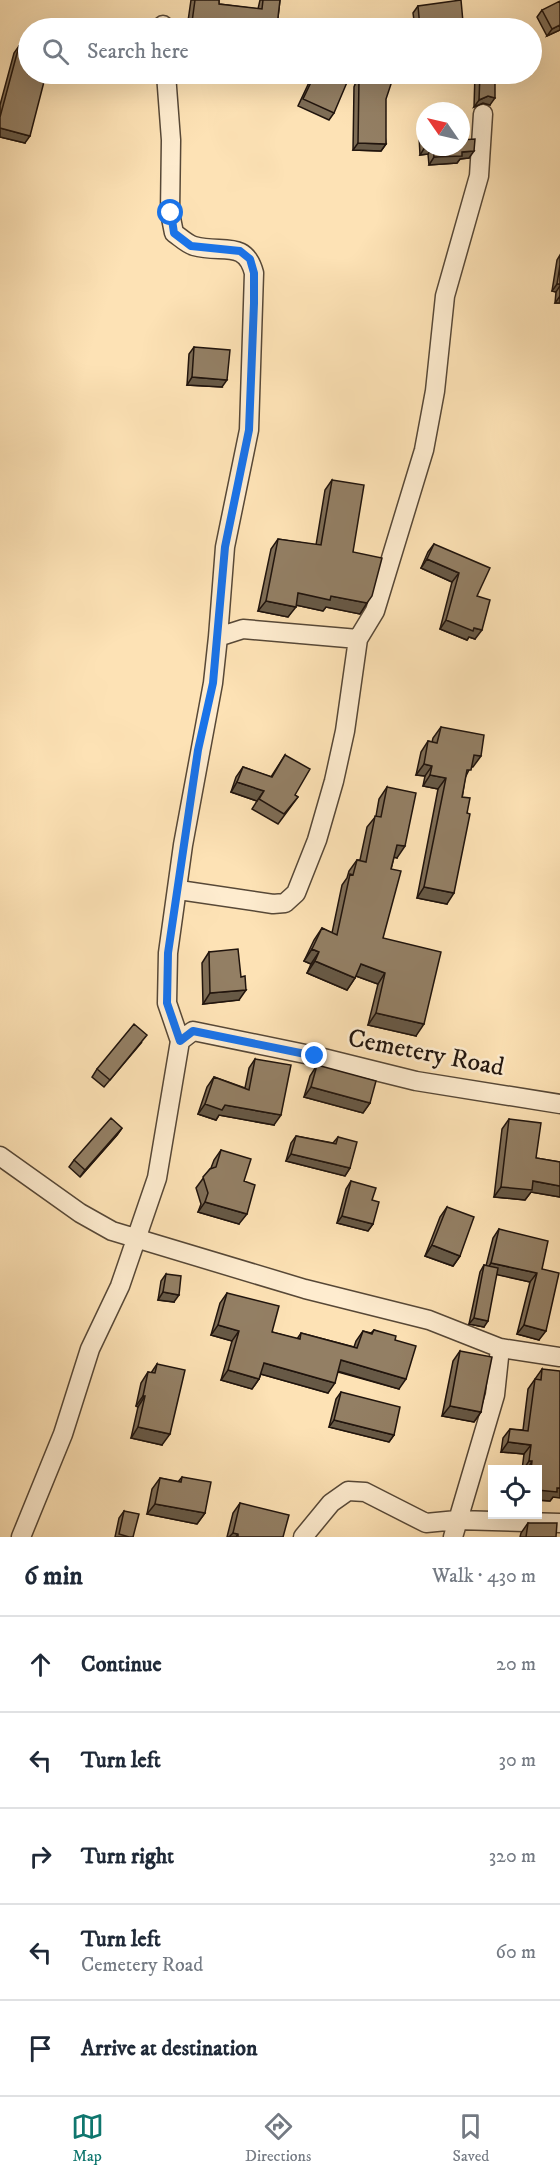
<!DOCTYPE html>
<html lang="en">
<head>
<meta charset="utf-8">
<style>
  :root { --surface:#fff; --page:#f6f6f7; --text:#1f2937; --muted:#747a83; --line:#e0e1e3; --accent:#0f766e }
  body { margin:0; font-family:"IM FELL DW Pica",serif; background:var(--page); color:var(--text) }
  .controls { position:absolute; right:18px; bottom:18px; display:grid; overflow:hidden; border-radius:0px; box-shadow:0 6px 24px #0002 }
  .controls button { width:54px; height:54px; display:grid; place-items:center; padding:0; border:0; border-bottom:2px solid var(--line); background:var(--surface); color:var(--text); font:30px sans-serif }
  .compass { position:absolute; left:416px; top:102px; width:54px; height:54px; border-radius:50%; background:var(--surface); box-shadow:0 6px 24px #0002; rotate:304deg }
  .stop { position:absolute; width:18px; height:18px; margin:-14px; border:4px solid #1a73e8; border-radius:50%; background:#fff }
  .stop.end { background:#1a73e8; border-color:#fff; box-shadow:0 2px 6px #0008 }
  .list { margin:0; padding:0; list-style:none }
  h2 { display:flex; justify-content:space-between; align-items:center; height:78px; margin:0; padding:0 24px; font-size:26px }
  h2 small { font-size:20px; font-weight:400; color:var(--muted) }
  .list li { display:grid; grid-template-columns:39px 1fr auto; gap:18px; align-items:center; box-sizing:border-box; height:96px; padding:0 24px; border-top:2px solid var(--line) }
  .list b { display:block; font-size:22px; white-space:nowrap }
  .list p { margin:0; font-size:20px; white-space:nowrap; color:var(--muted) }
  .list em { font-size:20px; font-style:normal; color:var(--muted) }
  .icon { flex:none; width:33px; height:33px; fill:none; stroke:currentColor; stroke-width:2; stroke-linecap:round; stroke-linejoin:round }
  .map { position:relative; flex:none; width:560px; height:1537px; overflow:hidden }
  .search { position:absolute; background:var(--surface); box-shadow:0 6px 24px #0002; left:18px; right:18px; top:18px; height:66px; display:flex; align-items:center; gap:15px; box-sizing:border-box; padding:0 21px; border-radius:33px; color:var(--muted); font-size:22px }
  .sheet { height:558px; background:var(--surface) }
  nav { display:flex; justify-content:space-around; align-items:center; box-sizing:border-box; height:84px; border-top:2px solid var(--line); background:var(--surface); font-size:16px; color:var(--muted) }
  nav a { display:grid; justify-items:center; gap:3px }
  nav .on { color:var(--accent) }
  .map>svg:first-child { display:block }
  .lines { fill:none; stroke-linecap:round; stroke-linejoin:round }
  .street-casing { stroke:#574837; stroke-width:21 }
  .street { stroke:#feeccf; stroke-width:18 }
  .wall { fill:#7e6d56; stroke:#20140d; stroke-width:1.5 }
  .shaded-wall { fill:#675946; stroke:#20140d; stroke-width:1.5 }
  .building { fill:#937f64; stroke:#20140d; stroke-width:1.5 }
  .route { stroke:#1a73e8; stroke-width:8 }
  .labels { text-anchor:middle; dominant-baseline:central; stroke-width:5; stroke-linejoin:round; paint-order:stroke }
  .street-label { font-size:26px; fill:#20140d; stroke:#feeccf }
</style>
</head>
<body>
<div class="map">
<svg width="560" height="1537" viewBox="0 0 560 1537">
  <rect width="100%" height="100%" fill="#fde2b5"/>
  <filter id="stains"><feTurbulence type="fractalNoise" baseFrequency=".00333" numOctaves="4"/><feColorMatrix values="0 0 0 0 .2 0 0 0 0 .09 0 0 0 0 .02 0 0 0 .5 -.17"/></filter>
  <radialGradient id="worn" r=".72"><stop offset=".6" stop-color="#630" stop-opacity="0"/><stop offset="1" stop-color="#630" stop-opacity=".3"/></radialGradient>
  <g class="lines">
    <g class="street-casing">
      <path id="street" d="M163 25V28
        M166 74 171 140 170 213 174 233C180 237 187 244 194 246 222 254 245 239 254 273L249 430 225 547 218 637
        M179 890 273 904 285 903 296 893 317 840 334 781 345 731 358 639 375 611 424 450 435 391 445 296 479 176 483 114
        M180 1041 193 1031 315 1056 416 1081 560 1104
        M0 1156 80 1213 112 1231 305 1289 429 1320 500 1348 495 1395 453 1537
        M500 1348 560 1357
        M21 1537 63 1434 90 1349 120 1286 157 1178 180 1041 167 1003 168 953 183 845 213 683 218 637 243 629 358 639
        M303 1537 331 1503 348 1491 365 1492 426 1523 457 1520 560 1523"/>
    </g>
    <use href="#street" class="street"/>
  </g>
  <path class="wall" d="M191 0H219V4L258 9 260 0H280L277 26 275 28H231L214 27 213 28H187Z
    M418 6 463 22 458 28H415L413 13Z
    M542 10 560 30 547 36 537 17Z
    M19 46 25 143 0 137V105L14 53Z
    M313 74H334V113L329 120 298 106Z
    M359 74H378L386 144 381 151 353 150 354 87Z
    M475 74H495L490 105 483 103 474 107Z
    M424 129 461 147 469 158 460 159 457 163 429 165 428 154 420 155 419 136Z
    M560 255V303H555L556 292 552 291 557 260Z
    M194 347 222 387 187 385 189 354Z
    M332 480 367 603 360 614 326 607 323 611 296 605 288 617 258 611 271 549 278 539 316 545 325 490Z
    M434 544 477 596 475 639 469 637 467 640 440 629 452 582 421 568 428 552Z
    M441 727 473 767 471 766 465 778 447 904 417 898 438 789 423 786 425 776 416 775 421 752 428 741 432 742 433 738Z
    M285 755 295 795 298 797 278 824 252 809 257 801 231 792 236 777 243 767 271 777Z
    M387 787 397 858 394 857 391 869 383 938 416 1036 368 1025 378 984 356 976 347 990 307 973 311 964 304 961 314 940 322 928 332 933 342 885 347 878 349 871 357 860H360L367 827 376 816 379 799Z
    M209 952 239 1000 203 1004 202 963Z
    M142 1042 104 1087 92 1077 97 1069Z
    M255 1059 274 1125 219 1115 216 1120 198 1114 207 1087 214 1077 245 1088 249 1068Z
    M317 1065 370 1103 363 1113 304 1097 310 1076Z
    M509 1119 536 1158 560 1162V1197L531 1192 525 1200 494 1197 502 1129Z
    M122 1128 117 1135 80 1177 69 1167 74 1160Z
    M296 1136 333 1143 338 1137 350 1168 345 1176 286 1161 291 1143Z
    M221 1150 244 1181 239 1224 198 1212 201 1204 196 1188 210 1169 211 1168 214 1160Z
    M351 1181 372 1200 373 1224 368 1231 337 1223 346 1189Z
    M447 1207 460 1256 453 1266 425 1256 440 1217Z
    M499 1229 542 1269 539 1340 517 1334 530 1282 496 1274 484 1327 469 1324 480 1272 484 1265 486 1266 493 1238Z
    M166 1274 174 1302 158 1300 161 1281Z
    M227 1293 272 1332 297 1339 301 1333 354 1347 356 1341 363 1331 371 1333 374 1330 395 1340 399 1389 338 1372 328 1393 261 1374 259 1379 252 1389 221 1380 232 1341 211 1335 220 1303Z
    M460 1351 481 1412 474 1422 442 1416 453 1361Z
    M157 1364 162 1445 131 1438 138 1407 136 1406 141 1383 148 1372 151 1373Z
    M542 1369 553 1497 550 1501 537 1500V1470H522L524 1454 501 1452 503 1438 510 1429 523 1430 528 1389Z
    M341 1392 394 1435 389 1442 329 1427 336 1399Z
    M182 1477 205 1513 197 1524 147 1514 152 1489 160 1478 178 1482Z
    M240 1503 283 1537H227L233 1513Z
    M124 1511 133 1537H115L119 1518Z
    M528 1523 556 1537H520L521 1533Z"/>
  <path class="shaded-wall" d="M217 20 277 26 275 28H231L214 27 213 28H187L192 22Z
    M463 22 458 28H420Z
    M560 25V30L547 36 552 29Z
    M287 74H313L308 81Z
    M488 96 495 98 490 105 483 103 474 107 479 100Z
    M0 128 30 136 25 143 0 137Z
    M358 143 386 144 381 151 353 150Z
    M425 147H433L428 154 420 155Z
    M474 151 469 158 460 159 457 163 429 165 434 157 462 152Z
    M557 284H560V286L556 292 552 291Z
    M560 296V303H555Z
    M192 377 227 380 222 387 187 385Z
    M427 559 459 573 452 582 421 568Z
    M298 593 331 596 367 603 360 614 326 607 323 611 291 604Z
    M266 601 296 607 288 617 258 611Z
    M446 620 474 628 482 630 475 639 469 637 467 640 440 629Z
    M474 755 481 756 473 767 466 765Z
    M424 764 432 766 425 776 416 775Z
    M430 775 446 778 438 789 423 786Z
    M237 782 264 791 257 801 231 792Z
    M397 845 405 846 397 858 389 856Z
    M424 887 454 893 447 904 417 898Z
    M312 949 319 952 311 964 304 961Z
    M315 961 355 978 347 990 307 973Z
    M361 964 385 973 378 984 353 975Z
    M246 990 239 1000 203 1004 210 993Z
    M376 1013 424 1024 416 1036 368 1025Z
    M311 1087 370 1103 363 1113 304 1097Z
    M205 1104 225 1105 281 1115 274 1125 219 1115 216 1120 198 1114Z
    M122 1128 117 1135 80 1177 85 1170Z
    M291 1154 350 1168 345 1176 286 1161Z
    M533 1181 560 1186V1197L531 1192 525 1200 494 1197 501 1187Z
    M205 1202 247 1214 239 1224 198 1212Z
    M342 1216 373 1224 368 1231 337 1223Z
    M432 1245 460 1256 453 1266 425 1256Z
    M491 1263 537 1273 530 1282 485 1272Z
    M163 1292 179 1295 174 1302 158 1300Z
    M474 1318 488 1321 484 1327 469 1324Z
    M218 1325 239 1331 232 1341 211 1335Z
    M524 1325 546 1331 539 1340 517 1334Z
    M341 1360 406 1379 399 1389 334 1370Z
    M264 1363 335 1383 328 1393 257 1373Z
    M228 1370 259 1379 252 1389 221 1380Z
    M143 1396H145L138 1407 136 1406Z
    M450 1406 481 1412 474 1422 442 1416Z
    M334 1420 394 1435 389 1442 329 1427Z
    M138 1427 170 1434 162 1445 131 1438Z
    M508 1442 531 1445 524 1454 501 1452Z
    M529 1461H532L527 1470H523Z
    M557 1488H560V1498L553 1497 550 1501 537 1500V1490Z
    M155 1504 205 1513 197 1524 147 1514Z
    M233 1533 238 1534 236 1537H229Z"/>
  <path class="building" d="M195 0H219V4L262 9 263 0H280L277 26 217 20 216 25 192 22Z
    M461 0 463 22 420 28 418 6Z
    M560 1V25L552 29 542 10Z
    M19 46 28 48V74H46L30 136 0 128V117Z
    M315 74H334L348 80 334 113 303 99Z
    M361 74H378L393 78 386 99V144L358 143 359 79Z
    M480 74H495V98L488 96 479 100Z
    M424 129H425V147H431H425Z
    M475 139 474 151 462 152V156L434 157 433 147H461V140Z
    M560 265V284H557Z
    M194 347 230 350 227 380 192 377Z
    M332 480 364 485 353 552 382 558 372 596 367 603 331 596 330 600 298 593 296 607 266 601 278 539 321 545Z
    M434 544 490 568 477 596 490 600 482 630 474 628 473 631 446 620 459 573 427 559Z
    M441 727 484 735 481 756 474 755 471 770H467L462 797 470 798 467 813 470 814 454 893 424 887 446 778 430 775 432 766 424 764 428 741 437 743Z
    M285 755 310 769 295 795 298 797 284 814 259 799 264 791 237 782 243 767 272 777Z
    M387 787 416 793 405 846 397 845 391 869 401 871 383 938 441 952 424 1024 376 1013 385 973 361 964 355 978 315 961 319 952 312 949 322 928 337 935 350 874 353 875 357 860 366 862 375 816 381 817Z
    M238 949 241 977 245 976 246 990 210 993 209 952Z
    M134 1024 147 1035 110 1080 97 1069Z
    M255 1059 291 1065 281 1115 225 1105 222 1110 205 1104 214 1077 249 1090Z
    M317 1065 376 1081 370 1103 311 1087Z
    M111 1118 122 1128 85 1170 74 1160Z
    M509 1119 541 1123 536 1158 560 1162V1186L533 1181 532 1190 501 1187Z
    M296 1136 336 1144 338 1137 357 1142 350 1168 291 1154Z
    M221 1150 251 1159 244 1181 255 1185 247 1214 205 1202 208 1193 203 1177 210 1169 216 1167Z
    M351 1181 376 1188 372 1200 379 1202 373 1224 342 1216Z
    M447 1207 474 1217 460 1256 432 1245Z
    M499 1229 548 1241 542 1269 559 1273 546 1331 524 1325 537 1273 491 1263Z
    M484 1265 498 1268 488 1321 474 1318Z
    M166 1274 181 1276 179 1295 163 1292Z
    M227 1293 279 1306 272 1332 300 1339 301 1333 357 1348 363 1331 372 1334 374 1330 396 1336 395 1340 416 1346 406 1379 341 1360 335 1383 264 1363 259 1379 228 1370 239 1331 218 1325Z
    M460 1351 492 1357 481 1412 450 1406Z
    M157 1364 185 1370 170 1434 138 1427 145 1396H143L148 1372 155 1373Z
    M542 1369 560 1371V1488H557V1492L537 1490V1470H531L532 1461H529L531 1445 508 1442 510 1429 528 1431 535 1379 541 1380Z
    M341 1392 400 1407 394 1435 334 1420Z
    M182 1477 211 1482 205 1513 155 1504 160 1478 181 1482Z
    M240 1503 289 1515 283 1537H238V1534L233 1533Z
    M124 1511 139 1514 133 1537H129L119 1534Z
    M528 1523H557L556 1537H526Z"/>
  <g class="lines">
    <path class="route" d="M171 213 174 233 191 246 240 251 250 259 254 273V303L249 430 225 547 213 683 198 750 168 953 167 1003 180 1041 193 1031 315 1056"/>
  </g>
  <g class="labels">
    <g class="street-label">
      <text transform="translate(426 1053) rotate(11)">Cemetery Road</text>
    </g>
  </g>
  <rect width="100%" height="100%" filter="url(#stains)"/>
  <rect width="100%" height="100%" fill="url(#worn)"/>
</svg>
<div class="controls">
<button><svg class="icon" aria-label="locate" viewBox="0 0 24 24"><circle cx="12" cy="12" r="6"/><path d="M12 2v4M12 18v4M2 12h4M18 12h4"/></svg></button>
</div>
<svg class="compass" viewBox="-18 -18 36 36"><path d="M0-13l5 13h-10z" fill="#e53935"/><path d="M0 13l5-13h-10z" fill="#747a83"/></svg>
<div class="stop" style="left:171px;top:213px"></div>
<div class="stop end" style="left:315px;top:1056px"></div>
<div class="search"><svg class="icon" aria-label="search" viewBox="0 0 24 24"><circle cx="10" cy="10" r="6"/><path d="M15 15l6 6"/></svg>Search here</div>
</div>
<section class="sheet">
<h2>6 min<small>Walk · 430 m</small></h2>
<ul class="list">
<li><svg class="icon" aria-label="ahead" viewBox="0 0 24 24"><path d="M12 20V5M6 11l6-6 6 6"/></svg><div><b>Continue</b></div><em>20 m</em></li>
<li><svg class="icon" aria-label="left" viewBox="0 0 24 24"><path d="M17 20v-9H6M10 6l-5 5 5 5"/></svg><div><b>Turn left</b></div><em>30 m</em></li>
<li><svg class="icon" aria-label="right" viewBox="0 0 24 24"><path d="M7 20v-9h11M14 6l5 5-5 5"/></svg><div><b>Turn right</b></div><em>320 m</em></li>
<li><svg class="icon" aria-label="left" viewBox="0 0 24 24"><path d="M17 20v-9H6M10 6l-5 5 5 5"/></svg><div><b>Turn left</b><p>Cemetery Road</p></div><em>60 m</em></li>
<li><svg class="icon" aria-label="arrive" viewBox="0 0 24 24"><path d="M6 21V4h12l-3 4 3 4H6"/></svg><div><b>Arrive at destination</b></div></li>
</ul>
</section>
<nav>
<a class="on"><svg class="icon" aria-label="map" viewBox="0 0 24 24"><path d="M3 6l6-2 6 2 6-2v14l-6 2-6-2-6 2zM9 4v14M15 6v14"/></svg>Map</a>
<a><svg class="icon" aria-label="directions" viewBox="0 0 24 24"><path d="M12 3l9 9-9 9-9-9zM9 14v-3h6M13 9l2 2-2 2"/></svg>Directions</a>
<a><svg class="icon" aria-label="saved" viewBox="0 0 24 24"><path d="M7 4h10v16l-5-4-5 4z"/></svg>Saved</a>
</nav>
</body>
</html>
